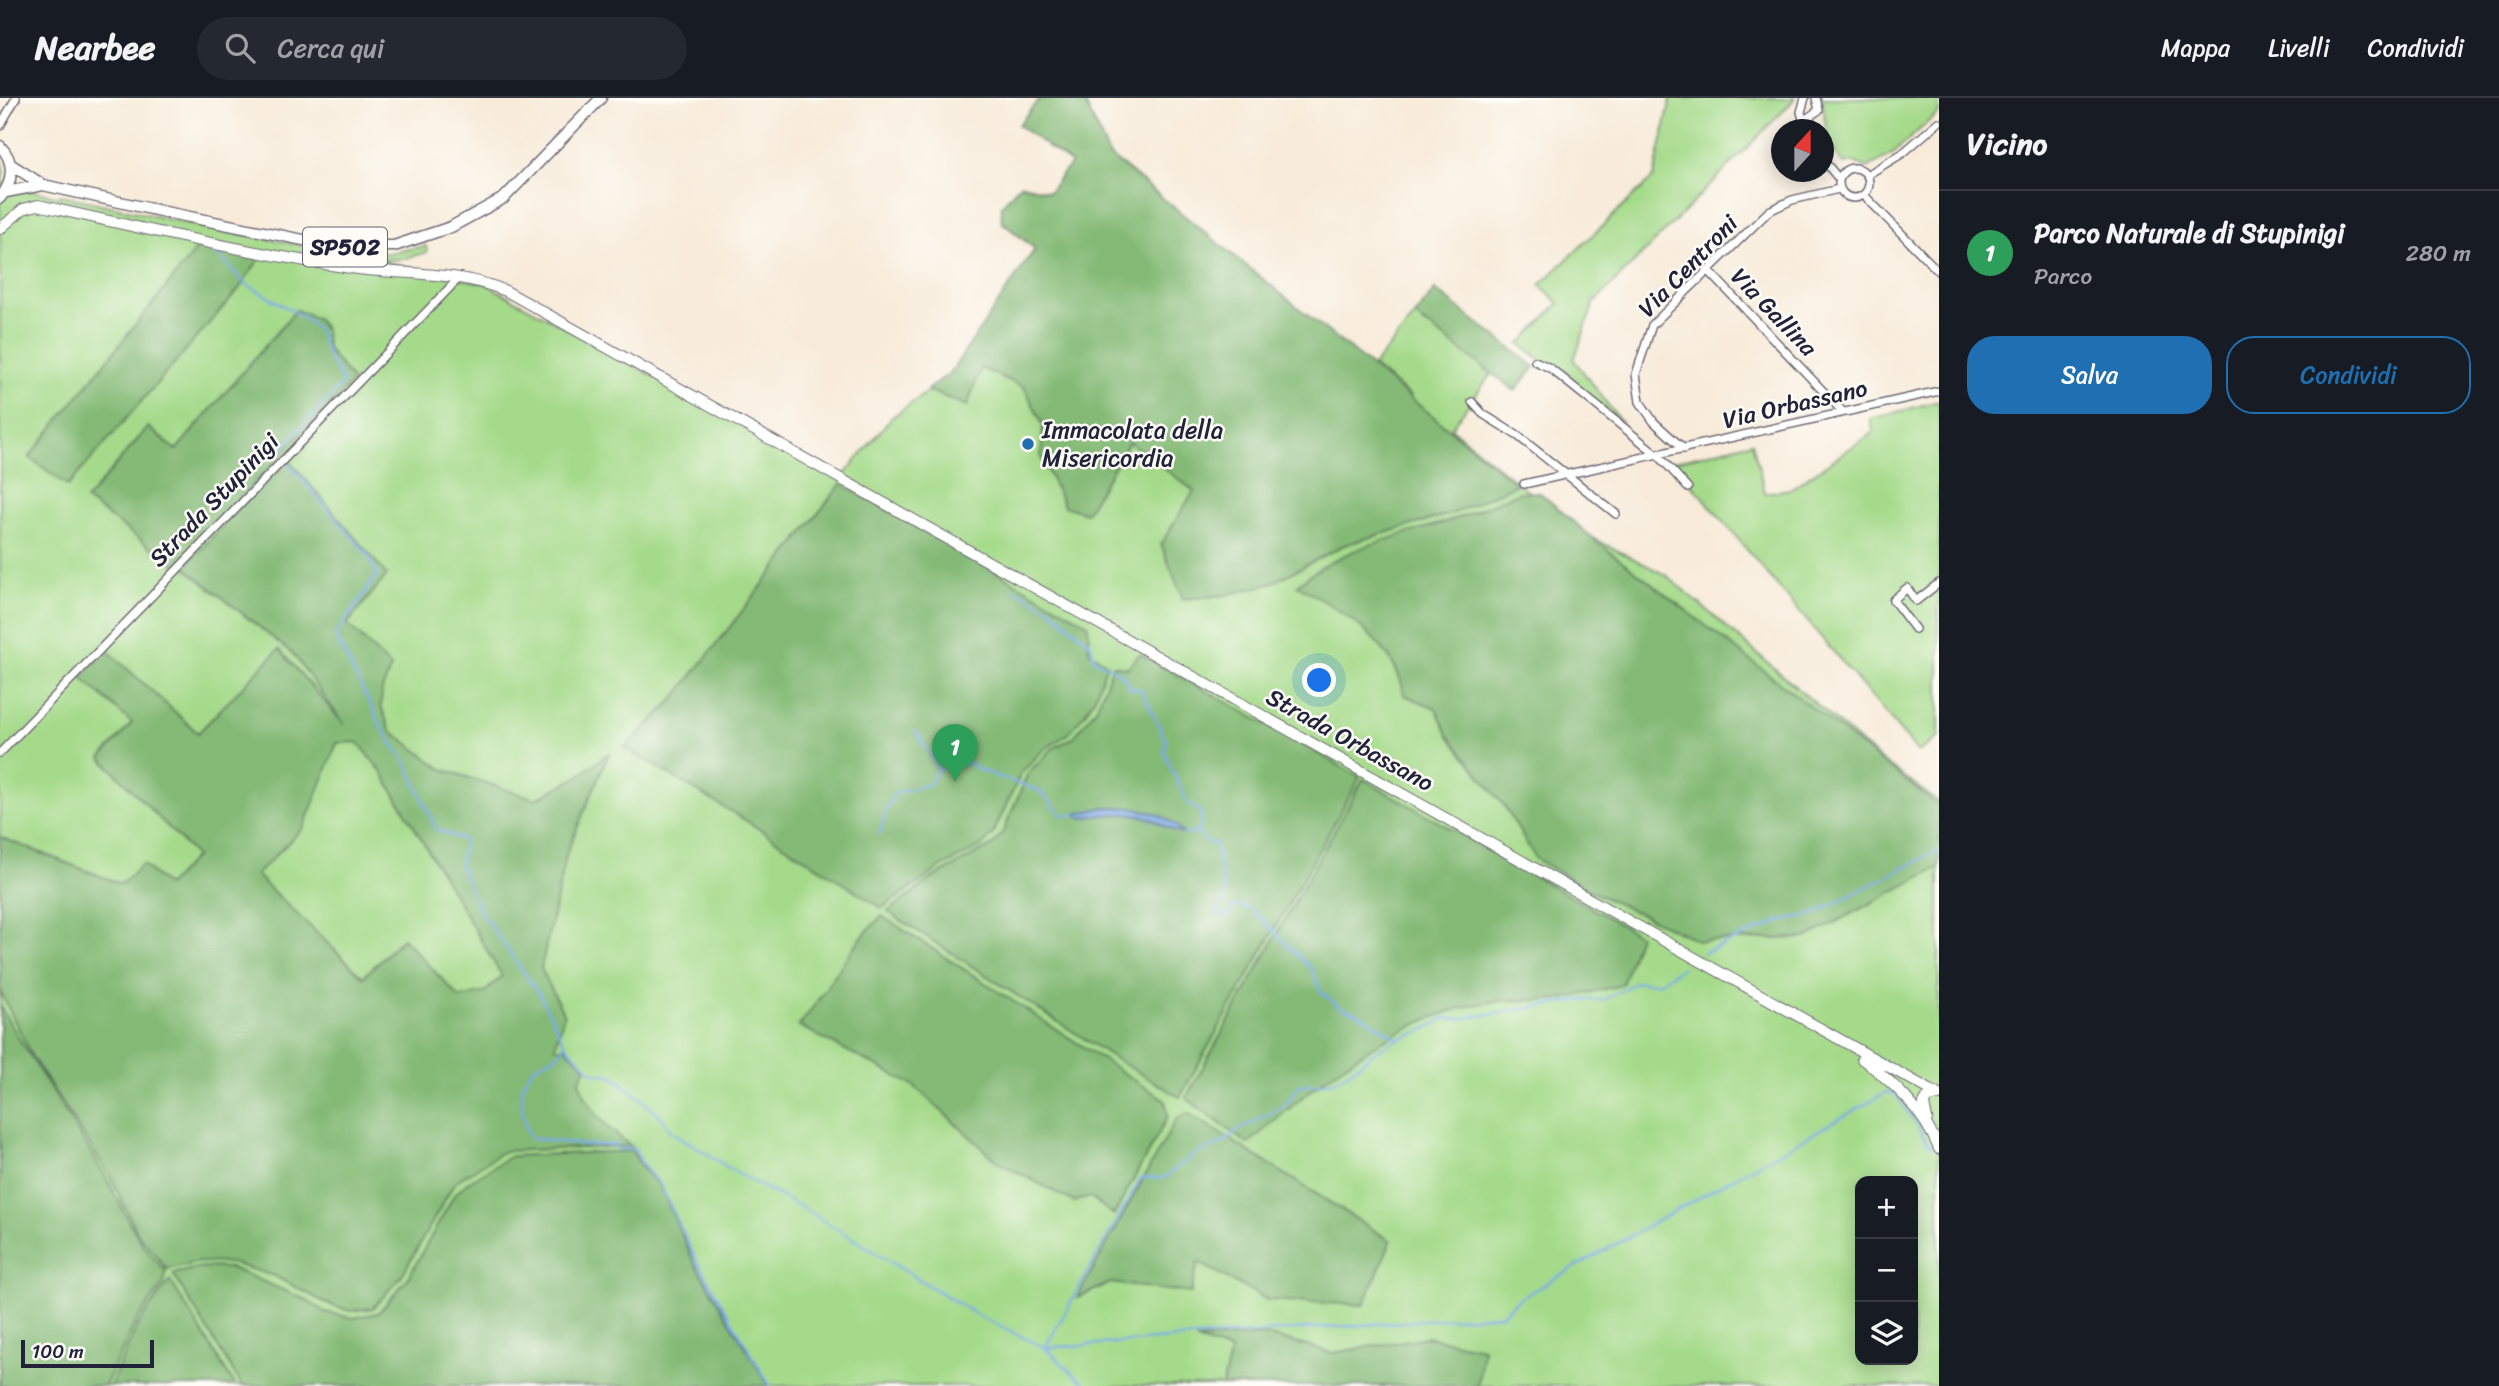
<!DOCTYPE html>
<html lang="it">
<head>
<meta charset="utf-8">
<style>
  :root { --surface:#171b24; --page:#242831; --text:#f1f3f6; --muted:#9ea1a6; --line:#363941; --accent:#1f6fb2 }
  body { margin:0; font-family:Sriracha,sans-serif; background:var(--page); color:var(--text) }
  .controls { position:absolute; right:21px; bottom:21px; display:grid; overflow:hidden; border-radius:14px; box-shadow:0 4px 18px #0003 }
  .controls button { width:63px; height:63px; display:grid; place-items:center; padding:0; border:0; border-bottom:2px solid var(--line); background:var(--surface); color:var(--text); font:35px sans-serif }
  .compass { position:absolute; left:1771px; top:21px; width:63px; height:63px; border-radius:50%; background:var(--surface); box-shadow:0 4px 18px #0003; rotate:21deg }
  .scale { position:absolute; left:21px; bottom:18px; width:133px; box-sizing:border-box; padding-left:7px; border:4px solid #22223b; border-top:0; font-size:19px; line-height:24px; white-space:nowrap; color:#22223b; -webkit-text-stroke:5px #fdfcf7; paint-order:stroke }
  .you { position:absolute; left:1320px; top:583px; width:24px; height:24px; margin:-18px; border:5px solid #fff; border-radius:50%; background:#1a73e8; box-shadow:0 0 0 10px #1a73e833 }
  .badge { display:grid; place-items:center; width:46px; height:46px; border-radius:50%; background:var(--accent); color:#fff; font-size:23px; font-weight:700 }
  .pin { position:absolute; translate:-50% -58px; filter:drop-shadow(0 2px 4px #0008) }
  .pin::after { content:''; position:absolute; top:37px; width:24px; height:21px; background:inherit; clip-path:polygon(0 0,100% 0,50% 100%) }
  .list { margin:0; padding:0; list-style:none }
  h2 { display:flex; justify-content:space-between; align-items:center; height:91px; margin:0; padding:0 28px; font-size:30px }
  h2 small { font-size:23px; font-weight:400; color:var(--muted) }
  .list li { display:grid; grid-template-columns:46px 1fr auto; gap:21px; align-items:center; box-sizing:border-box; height:126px; padding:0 28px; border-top:2px solid var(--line) }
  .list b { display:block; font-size:26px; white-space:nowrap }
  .list p { margin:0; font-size:23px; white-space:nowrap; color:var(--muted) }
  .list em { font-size:23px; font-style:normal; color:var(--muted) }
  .actions { display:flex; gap:14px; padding:21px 28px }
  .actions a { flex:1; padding:16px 0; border:2px solid var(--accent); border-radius:28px; text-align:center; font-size:24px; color:var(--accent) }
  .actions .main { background:var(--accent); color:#fff }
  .icon { flex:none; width:38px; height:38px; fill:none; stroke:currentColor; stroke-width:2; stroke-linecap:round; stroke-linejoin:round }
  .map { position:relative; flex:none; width:1939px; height:1288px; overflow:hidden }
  header { display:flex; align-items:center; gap:42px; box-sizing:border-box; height:98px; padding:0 35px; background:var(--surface); border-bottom:2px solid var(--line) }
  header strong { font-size:33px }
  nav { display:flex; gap:38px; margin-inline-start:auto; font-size:24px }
  .search { width:490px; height:63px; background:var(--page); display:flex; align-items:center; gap:18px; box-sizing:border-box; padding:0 24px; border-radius:38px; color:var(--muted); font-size:26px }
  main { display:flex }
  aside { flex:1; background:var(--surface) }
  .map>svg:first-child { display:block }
  .green { fill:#a5da8a; stroke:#647e62; stroke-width:2; fill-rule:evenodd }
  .forest { fill:#84ba76; stroke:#536e58; stroke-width:2; fill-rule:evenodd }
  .water { fill:#7baae5; stroke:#4e6690; stroke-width:2 }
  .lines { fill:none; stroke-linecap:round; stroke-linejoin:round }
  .stream { stroke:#7baae5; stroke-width:2.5 }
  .street-casing { stroke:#6d6872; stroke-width:10 }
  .secondary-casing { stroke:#6d6872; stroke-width:12 }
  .primary-casing { stroke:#6d6872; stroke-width:13 }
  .street { stroke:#fff; stroke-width:7 }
  .secondary { stroke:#fff; stroke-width:10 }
  .primary { stroke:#fff; stroke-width:10 }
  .poi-dot { fill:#1f6fb2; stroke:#fdfcf7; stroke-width:2.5 }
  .labels { text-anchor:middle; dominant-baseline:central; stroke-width:5; stroke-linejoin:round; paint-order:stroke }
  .shield { fill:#fdfcf7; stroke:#646373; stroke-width:2 }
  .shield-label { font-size:23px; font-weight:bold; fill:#22223b }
  .street-label { font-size:24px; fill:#22223b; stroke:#fdfcf7 }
  .poi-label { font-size:24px; fill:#22223b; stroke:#fdfcf7; text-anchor:start }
</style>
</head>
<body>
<header>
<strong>Nearbee</strong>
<div class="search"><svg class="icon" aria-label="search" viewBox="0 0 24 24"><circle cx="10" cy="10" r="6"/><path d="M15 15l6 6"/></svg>Cerca qui</div>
<nav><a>Mappa</a><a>Livelli</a><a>Condividi</a></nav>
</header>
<main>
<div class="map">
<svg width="1939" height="1288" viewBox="0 0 1939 1288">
  <rect width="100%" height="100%" fill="#fdfcf7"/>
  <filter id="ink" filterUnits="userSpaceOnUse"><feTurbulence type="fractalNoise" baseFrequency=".0143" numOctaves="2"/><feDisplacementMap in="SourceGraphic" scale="14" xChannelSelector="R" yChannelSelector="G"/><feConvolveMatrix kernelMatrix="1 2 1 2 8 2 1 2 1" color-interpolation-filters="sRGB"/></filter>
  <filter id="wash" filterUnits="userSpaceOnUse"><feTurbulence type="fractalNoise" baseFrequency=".00686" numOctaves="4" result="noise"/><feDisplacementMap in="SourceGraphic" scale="28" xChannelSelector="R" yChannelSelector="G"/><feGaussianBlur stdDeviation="1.57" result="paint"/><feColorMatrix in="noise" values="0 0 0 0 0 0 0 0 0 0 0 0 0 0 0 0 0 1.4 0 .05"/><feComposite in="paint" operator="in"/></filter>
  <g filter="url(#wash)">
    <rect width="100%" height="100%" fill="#f8ebd9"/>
    <path class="green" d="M1671 0H1796L1594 205 1574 262 1622 325 1520 246 1559 205 1540 187 1654 79Z
      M1822 0H1939V14L1894 55 1867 70 1854 64 1844 66 1828 45Z
      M0 59 4 73 2 85 58 99 61 97 204 129 349 156 388 155 426 148 427 154 404 161 377 162 486 186 841 381 891 320 950 278 1046 146 1121 66 1372 272 1411 299 1373 268 1415 218 1492 275 1451 330 1573 430 1666 477 1883 664 1939 704V1288H0ZM1860 1083H1913V1262H1860Z
      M1939 303V639L1918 654 1673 364 1752 344 1765 395 1790 391 1874 334 1870 321Z"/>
    <path class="forest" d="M1040 0H1083L1109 57 1517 386 1454 415 1344 447 1272 485 1226 497 1183 501 1161 446 1194 393 1129 344 1086 415 1064 408 1041 359 1043 327 1024 289 981 270 967 308 927 292 950 275 1035 151 1002 124 1001 108 1020 86 1049 94 1071 65 1018 27Z
      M200 147 260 160 239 191 68 388 29 359Z
      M1435 192 1535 269 1515 293 1415 218Z
      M296 212 318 221 325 233 327 251 353 283 175 467 86 402 148 329 176 352Z
      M287 360 387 477 347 526 391 569 382 592 381 608 390 632 442 671 536 701 576 680 609 655 567 754 541 870 564 917 555 949H566L586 970 579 984C590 1013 606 1030 631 1048L504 1053 455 1084 401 1179 373 1210 351 1213 330 1207 274 1178 231 1165 200 1164 167 1171 138 1136 110 1078 33 960 0 893V739L121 786 143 766 167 788 196 758 101 660 132 625 81 579 108 553 198 635 279 551 345 627 293 556 184 469ZM358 644 383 676 502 878 485 894 460 900 403 840 363 879 256 777 304 729 337 645Z
      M841 386 1088 526 1089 553 1107 566 1094 601 1085 615 1069 635 1042 653 1021 675 993 736 981 749 943 768 882 810 745 722 625 650 673 602Z
      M1520 394H1539L1595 442 1939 708V769L1806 840 1699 843 1595 795 1536 761 1505 709 1448 637 1436 610 1404 597C1397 545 1339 511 1297 487 1343 447 1398 440 1455 421 1477 413 1498 403 1520 394Z
      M1140 556 1360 679 1180 999 1114 960 888 814 932 780 993 747 1004 732 1028 675 1053 650 1073 640 1097 609 1113 567 1127 570Z
      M1363 681 1639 837 1622 887C1602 891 1581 898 1560 901 1535 904 1509 900 1485 905 1392 921 1316 985 1248 1046L1186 1000Z
      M882 818 1165 1002 1168 1018 1114 1117 1090 1099 1074 1104 998 1064 913 987 799 928C828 892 847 850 882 818Z
      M0 908C33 966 71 1021 105 1078 124 1112 137 1147 166 1173L164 1185 135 1225 105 1288H0Z
      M1188 1015 1391 1143 1364 1207 1267 1202 1198 1164 1191 1195 1110 1185 1077 1200 1177 1020Z
      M632 1053 643 1071 660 1088 694 1164 769 1288H242L173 1176 201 1169 231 1170 304 1201 325 1214 352 1220 378 1215 407 1182 454 1097 468 1084 511 1058Z
      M170 1182 235 1288H110L137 1228Z
      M1266 1237 1332 1255 1427 1239 1483 1250 1478 1288H1222L1231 1253 1196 1242Z"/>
    <path class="water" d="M1106 709C1135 709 1165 712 1184 736 1171 733 1165 728 1154 722 1135 712 1102 717 1081 720L1076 716Z"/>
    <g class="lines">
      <path class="stream" d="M36 77 97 91
        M209 148 246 186 308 222 320 235 328 259 343 284 279 354
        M286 363 368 457 377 477 335 538 385 635 406 664 436 731 464 742 460 768 480 813 541 899 565 946 593 975 612 977 660 1017 671 1033 740 1077 803 1110 977 1217 1045 1250 1087 1288
        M1014 491 1049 510 1091 546 1094 561 1122 576 1131 591H1141L1166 643 1164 654 1187 705 1200 713 1202 723 1198 734 1207 744 1215 746 1225 796 1218 816 1227 819 1233 808 1252 811 1313 873 1321 894 1341 910 1358 915 1398 941
        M916 633 938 671 970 665 977 671 1040 693 1063 718 1076 716
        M880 736 885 715 895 695 930 686 938 671
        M1184 736 1198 734
        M1703 855 1783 822 1814 816 1939 752
        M565 946C555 964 550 958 536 968 514 985 522 1019 530 1040L585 1047H617
        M618 1051H634L645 1070 660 1086 696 1162 770 1288
        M1045 1250 1501 1217 1520 1200 1887 994 1896 996 1930 1048
        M1045 1250 1141 1080H1164L1195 1056 1223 1045 1234 1035 1285 1007 1299 987C1355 987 1349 965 1390 945 1409 936 1428 933 1444 920L1460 921 1580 902H1603L1637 884 1658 885 1683 869"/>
    </g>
  </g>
  <g filter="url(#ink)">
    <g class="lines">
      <g class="street-casing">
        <path id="street" d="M1805 0 1801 14 1806 32
          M1803 23 1819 12 1816 0
          M0 28 16 0
          M1824 63 1839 81
          M1839 85a15 15 0 1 1 30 0a15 15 0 1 1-30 0Z
          M1867 77 1903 55 1939 24
          M1864 97 1939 174
          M1708 172 1842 313
          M1535 263 1550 270 1659 358 1688 390
          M1472 304 1483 316 1518 338 1616 416
          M1684 351 1654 324 1640 304 1636 276 1652 227 1769 113 1792 102 1839 91
          M1524 386 1939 293
          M1915 531 1893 502 1907 490 1916 503 1939 485
          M0 655 460 179"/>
      </g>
      <g class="secondary-casing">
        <path id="secondary" d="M0 131 23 111 38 107C144 131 251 156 358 171 409 177 458 173 506 193L1939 997
          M1862 961C1894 985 1924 1013 1939 1051
          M1927 1021 1924 1006 1928 999 1939 997"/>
      </g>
      <g class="primary-casing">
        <path id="primary" d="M0 48C15 63 14 84 0 100
          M10 66 43 87 165 114 333 148H394L451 129 504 100 601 0
          M6 94 43 87"/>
      </g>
      <use href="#street" class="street"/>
      <use href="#secondary" class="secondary"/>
      <use href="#primary" class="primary"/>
    </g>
  </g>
  <circle class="poi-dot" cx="1028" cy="346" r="7"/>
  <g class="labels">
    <rect class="shield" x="303" y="129.5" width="84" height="39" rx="5"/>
    <g class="shield-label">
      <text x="345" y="149">SP502</text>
    </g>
    <g class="street-label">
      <text transform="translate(1688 168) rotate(-46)">Via Centroni</text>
      <text transform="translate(1774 214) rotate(46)">Via Gallina</text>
      <text transform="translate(1795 306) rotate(-13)">Via Orbassano</text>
      <text transform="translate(214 402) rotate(-46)">Strada Stupinigi</text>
      <text transform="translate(1350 642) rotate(29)">Strada Orbassano</text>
    </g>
    <g class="poi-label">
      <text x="1042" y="332">Immacolata della<tspan x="1042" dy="28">Misericordia</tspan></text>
    </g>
  </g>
</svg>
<div class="controls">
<button>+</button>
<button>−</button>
<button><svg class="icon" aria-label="layers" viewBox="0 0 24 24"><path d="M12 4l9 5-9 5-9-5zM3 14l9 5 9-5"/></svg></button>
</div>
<svg class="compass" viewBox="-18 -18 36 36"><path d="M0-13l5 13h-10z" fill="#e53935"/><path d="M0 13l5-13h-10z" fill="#9ea1a6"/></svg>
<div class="scale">100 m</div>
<div class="you"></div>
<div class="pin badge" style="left:955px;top:684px;background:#2e9e5b">1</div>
</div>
<aside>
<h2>Vicino<small></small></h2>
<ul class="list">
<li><span class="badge" style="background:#2e9e5b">1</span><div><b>Parco Naturale di Stupinigi</b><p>Parco</p></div><em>280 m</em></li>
</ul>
<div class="actions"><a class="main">Salva</a><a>Condividi</a></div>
</aside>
</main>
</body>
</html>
